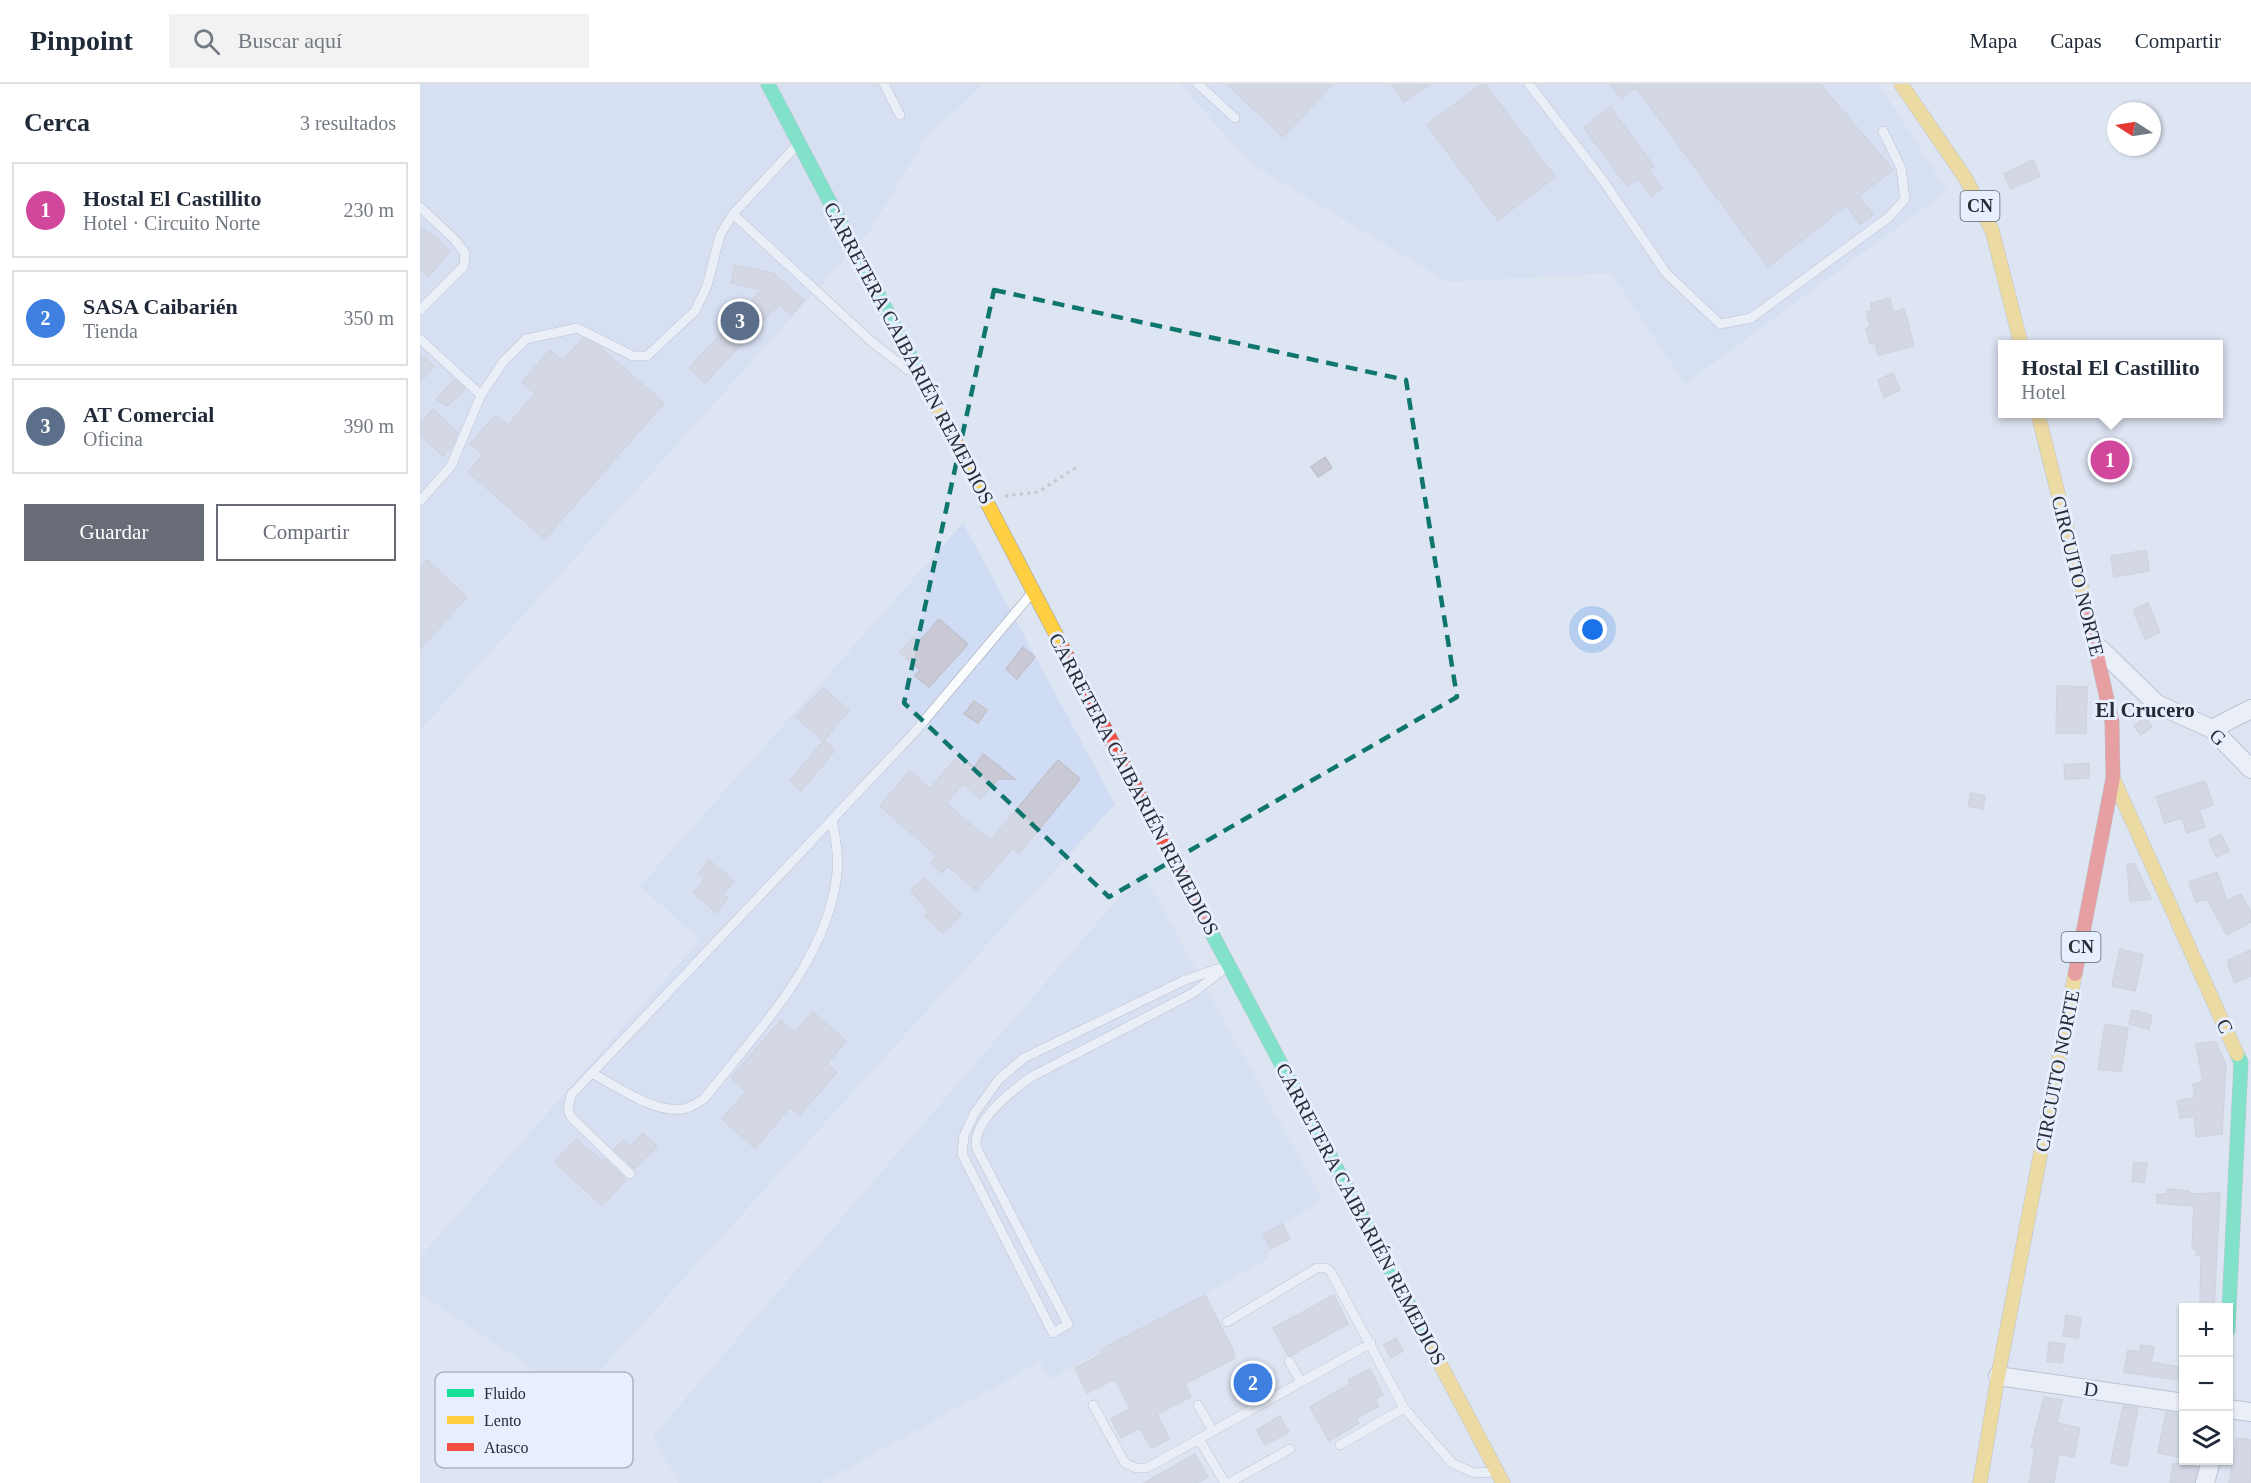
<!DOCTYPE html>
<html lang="es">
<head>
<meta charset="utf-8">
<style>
  :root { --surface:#fff; --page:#f2f2f3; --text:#1f2937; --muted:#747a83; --line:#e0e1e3; --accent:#676c77 }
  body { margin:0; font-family:"Times New Roman",serif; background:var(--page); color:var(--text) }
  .controls { position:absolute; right:18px; bottom:18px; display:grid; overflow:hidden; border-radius:0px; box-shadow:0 2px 4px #0004 }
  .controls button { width:54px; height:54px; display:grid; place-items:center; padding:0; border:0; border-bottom:2px solid var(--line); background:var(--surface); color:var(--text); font:30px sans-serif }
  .compass { position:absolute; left:1687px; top:18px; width:54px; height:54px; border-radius:50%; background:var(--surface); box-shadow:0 2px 4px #0004; rotate:282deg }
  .you { position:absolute; left:1173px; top:546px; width:21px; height:21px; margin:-15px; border:4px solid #fff; border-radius:50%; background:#1a73e8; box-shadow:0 0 0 9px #1a73e833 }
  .badge { display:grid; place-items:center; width:39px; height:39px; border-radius:50%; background:var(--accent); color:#fff; font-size:20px; font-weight:700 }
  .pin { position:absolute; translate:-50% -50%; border:3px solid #fff; box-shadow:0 2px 6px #0006 }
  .popup { position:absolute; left:1578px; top:256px; width:225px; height:78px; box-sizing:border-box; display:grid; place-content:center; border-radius:0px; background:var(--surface); filter:drop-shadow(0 2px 4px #0005); font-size:20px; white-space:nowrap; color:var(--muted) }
  .popup b { font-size:22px; color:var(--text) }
  .popup::after { content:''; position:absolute; left:50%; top:100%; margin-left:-12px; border:12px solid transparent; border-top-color:var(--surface) }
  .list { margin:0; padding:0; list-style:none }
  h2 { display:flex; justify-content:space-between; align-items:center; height:78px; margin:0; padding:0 24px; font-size:26px }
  h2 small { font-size:20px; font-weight:400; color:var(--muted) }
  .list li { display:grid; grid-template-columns:39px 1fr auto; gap:18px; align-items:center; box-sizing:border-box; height:96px; margin:0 12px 12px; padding:0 12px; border:2px solid var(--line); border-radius:0px }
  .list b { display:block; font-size:22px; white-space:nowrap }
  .list p { margin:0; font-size:20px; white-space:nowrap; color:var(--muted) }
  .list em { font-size:20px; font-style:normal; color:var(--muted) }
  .actions { display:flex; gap:12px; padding:18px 24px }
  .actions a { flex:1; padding:14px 0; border:2px solid var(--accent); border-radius:0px; text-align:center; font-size:21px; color:var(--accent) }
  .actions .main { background:var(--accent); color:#fff }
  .icon { flex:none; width:33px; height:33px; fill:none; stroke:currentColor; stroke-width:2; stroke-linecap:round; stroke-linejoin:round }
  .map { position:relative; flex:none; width:1831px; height:1399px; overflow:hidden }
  header { display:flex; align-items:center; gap:36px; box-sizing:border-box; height:84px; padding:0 30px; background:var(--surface); border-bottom:2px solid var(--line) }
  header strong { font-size:28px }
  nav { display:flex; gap:33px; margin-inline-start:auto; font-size:21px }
  .search { width:420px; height:54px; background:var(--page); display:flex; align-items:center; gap:15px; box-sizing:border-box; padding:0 21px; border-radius:0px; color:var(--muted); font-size:22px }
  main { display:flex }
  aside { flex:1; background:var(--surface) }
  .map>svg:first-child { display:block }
  .built { fill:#d0dcf3 }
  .building { fill:#c9cad6; stroke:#c1c2cd; stroke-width:1.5 }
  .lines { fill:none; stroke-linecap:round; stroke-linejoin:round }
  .lane-casing { stroke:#969ba6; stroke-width:10 }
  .street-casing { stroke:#969ba6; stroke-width:20 }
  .fast-casing { stroke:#969ba6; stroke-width:15 }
  .slow-casing { stroke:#969ba6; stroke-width:15 }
  .jam-casing { stroke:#969ba6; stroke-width:15 }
  .path { stroke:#c4c7cc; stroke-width:3; stroke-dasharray:3 4.5; stroke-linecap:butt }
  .lane { stroke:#fafbfd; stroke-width:9 }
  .street { stroke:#fafbfd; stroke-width:18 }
  .fast { stroke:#16e098; stroke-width:14 }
  .slow { stroke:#ffcf43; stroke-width:14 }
  .jam { stroke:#f24e42; stroke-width:14 }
  .marked { fill:none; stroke:#0f766e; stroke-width:4.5; stroke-dasharray:12 8; stroke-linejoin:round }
  .labels { text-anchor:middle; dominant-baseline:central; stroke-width:6; stroke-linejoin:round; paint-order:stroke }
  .shield { fill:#e7eefd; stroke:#616671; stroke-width:1.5 }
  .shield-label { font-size:18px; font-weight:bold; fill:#272c35 }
  .street-label { font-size:20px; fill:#272c35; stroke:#e7eefd }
  .neighbourhood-label { font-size:21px; font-weight:bold; fill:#272c35; stroke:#e7eefd }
  .key { fill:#e7eefd; stroke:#adb4c1; stroke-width:1.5 }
  .key-label { font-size:16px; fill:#272c35 }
</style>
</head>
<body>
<header>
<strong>Pinpoint</strong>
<div class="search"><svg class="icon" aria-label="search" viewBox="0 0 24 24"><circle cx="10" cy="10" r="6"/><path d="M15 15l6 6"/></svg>Buscar aquí</div>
<nav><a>Mapa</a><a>Capas</a><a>Compartir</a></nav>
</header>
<main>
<aside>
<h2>Cerca<small>3 resultados</small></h2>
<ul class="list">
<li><span class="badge" style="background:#d1479c">1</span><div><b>Hostal El Castillito</b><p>Hotel · Circuito Norte</p></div><em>230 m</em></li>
<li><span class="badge" style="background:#3f7fe0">2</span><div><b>SASA Caibarién</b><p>Tienda</p></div><em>350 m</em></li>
<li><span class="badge" style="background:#5c6f8a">3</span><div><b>AT Comercial</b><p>Oficina</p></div><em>390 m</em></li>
</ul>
<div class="actions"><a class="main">Guardar</a><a>Compartir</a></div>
</aside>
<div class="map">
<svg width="1831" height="1399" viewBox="0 0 1831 1399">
  <rect width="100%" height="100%" fill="#dde4f2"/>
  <path class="built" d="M0 0H563L506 54 451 145 0 646Z
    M760 0H1459L1527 107 1265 300 1191 189 1028 198 830 79Z
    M543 439 695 720 156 1313 0 1210V1173L280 856 220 802Z
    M722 787 903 1117 843 1150 851 1165 846 1176 630 1295 620 1278 401 1399H259L233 1352Z"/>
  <path class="building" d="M807 0H913L863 53Z
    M971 0H1010L984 18Z
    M1062 0H1065L1135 93 1078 136 1007 41Z
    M1190 0H1400L1473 86 1439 112 1453 131 1440 140 1427 121 1348 183 1216 3 1202 15Z
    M1190 23 1234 82 1229 86 1242 104 1231 112 1218 95 1207 102 1164 44Z
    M1613 76 1620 92 1591 105 1584 90Z
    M0 143 19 156 30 167 9 192 0 185Z
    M315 181 353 189 384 216 372 231 359 220 285 299 269 284 342 206 311 199Z
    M1470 214 1473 228 1484 225 1494 262 1458 271 1455 259 1450 260 1446 244 1450 243 1447 228 1452 227 1451 219Z
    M163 254 180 263 244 319 125 455 48 388 63 371 50 360 76 331 88 341 115 310 102 298 130 266 143 277Z
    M0 269 14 283 0 298Z
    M1473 289 1480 306 1464 313 1458 296Z
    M34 296 45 305 27 322 16 315Z
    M13 325 38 349 32 362 23 372 0 351V340Z
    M1706 359 1712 385 1675 393 1669 367Z
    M905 373 912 384 898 393 891 383Z
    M1726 466 1729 487 1694 493 1691 472Z
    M7 476 47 513 0 565V484Z
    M1728 519 1740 548 1725 555 1713 526Z
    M519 535 548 560 509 603 495 592 500 586 480 569 493 553 499 558Z
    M603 563 615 573 597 595 586 585Z
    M1637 602 1667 603 1666 649H1636Z
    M403 604 429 626 403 657 376 633Z
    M554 617 567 626 558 639 544 630Z
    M1725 633 1732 643 1721 651 1714 642Z
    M404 656 415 666 381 707 370 697Z
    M563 670 595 695H578L561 715 543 699 526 719 570 757 638 676 660 695 599 770 593 764 556 806 528 782 522 789 511 779 517 772 460 722 490 687 510 705 535 675 542 681 546 677 554 684Z
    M1669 679V694L1645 695 1644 681Z
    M1785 697 1793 721 1779 726 1785 743 1767 749 1762 734 1745 739 1736 713Z
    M1551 709 1565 712 1563 725 1548 722Z
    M1801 750 1809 767 1796 773 1789 756Z
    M289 776 314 797 303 810 308 814 297 829 273 809 285 795 278 790Z
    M1707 780H1715L1731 815 1710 817Z
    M1797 788 1807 817 1821 810 1831 828V838L1807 851 1787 815 1776 818 1769 798Z
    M505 794 541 830 523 849 505 832 508 828 491 806Z
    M1700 865 1723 871 1715 907 1692 902Z
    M1831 866V892L1815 899 1808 881V876Z
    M1712 926 1732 931 1729 945 1709 940Z
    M393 928 426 957 407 980 417 988 380 1031 370 1023 335 1064 302 1035 326 1007 311 994 361 936 375 949Z
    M1685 940 1708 944 1701 988 1678 985Z
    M1795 957 1806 981 1802 1050 1776 1053 1774 1032 1760 1034 1757 1017 1775 1014 1773 1000 1783 998 1776 960Z
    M223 1049 237 1062 214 1085 194 1065 203 1056 210 1063Z
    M156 1055 183 1077 185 1075 205 1094V1097L182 1122 135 1078Z
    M1714 1078 1727 1080 1724 1099 1712 1097Z
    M1747 1105 1769 1107V1110L1800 1109 1794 1224H1780L1781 1171H1776V1165H1772L1774 1122 1737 1119V1110H1746Z
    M863 1140 870 1155 851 1165 843 1150Z
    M785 1211 813 1266 815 1274 765 1300 771 1313 737 1330 749 1355 731 1364 720 1344 701 1354 691 1335 710 1325 695 1295 667 1309 655 1284 682 1270 680 1266Z
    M914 1211 928 1240 872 1271H868L853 1244Z
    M1646 1231 1661 1234 1658 1254 1643 1252Z
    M976 1254 983 1267 971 1274 964 1261Z
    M1629 1258 1645 1260 1642 1279 1627 1277Z
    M1721 1261 1734 1263 1731 1278 1764 1284V1297L1704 1288 1708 1266 1720 1268Z
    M950 1285 963 1311 955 1315 959 1322 936 1334 939 1339 909 1357 890 1323 930 1300 928 1296Z
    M1624 1313 1642 1316 1637 1339 1660 1344 1654 1373 1639 1370 1634 1399H1609L1615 1364H1611Z
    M1703 1322 1718 1324 1707 1382 1691 1379Z
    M1746 1328 1764 1331V1374L1738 1369Z
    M860 1332 869 1348 845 1361 837 1346Z
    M1817 1354 1831 1356V1399H1809Z
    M775 1370 788 1393 777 1399H724Z
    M1753 1379 1778 1383 1774 1399H1750Z"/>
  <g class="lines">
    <g class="lane-casing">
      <path id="lane" d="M464 0 480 31
        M778 0 815 34
        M1109 0 1182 95 1246 189 1300 240 1331 234 1469 133 1485 115 1481 84 1463 47
        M0 123 35 156 45 169 44 182 0 226
        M313 130 452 258 488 286
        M0 255 61 311
        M0 417 31 382 61 311 83 278 106 255 157 244 213 272H227L275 227 287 202 300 151 313 130 378 60
        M809 881 773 909 611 993C593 1006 566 1027 558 1049 556 1053 556 1059 556 1063L648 1240 633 1249 542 1070 544 1052 554 1030 579 995 604 974 765 896Z
        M172 989C198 1003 238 1032 267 1024 273 1022 279 1018 284 1015 336 948 408 877 417 789 419 771 415 753 412 735
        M210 1090 151 1033 148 1026 151 1011 493 650 612 509
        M807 1238 897 1184H906L911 1188 984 1324 1032 1379 1054 1389 1075 1388
        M869 1277 881 1298
        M673 1321 705 1379 716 1384H727L951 1259
        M778 1321 793 1347
        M779 1355 805 1399
        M920 1361 984 1324
        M809 1399 870 1365"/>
    </g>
    <g class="street-casing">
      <path id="street" d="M1677 562 1737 620 1792 645 1831 685
        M1792 645 1831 625
        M1578 1292 1764 1319
        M1808 1325 1831 1328
        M1785 1399 1791 1376"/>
    </g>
    <g class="fast-casing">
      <path id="fast" d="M348 0 513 315
        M789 844 1006 1253
        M1808 1246 1821 978 1817 970"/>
    </g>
    <g class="slow-casing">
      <path id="slow" d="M1481 0 1546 95 1572 146 1601 260
        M513 315 644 566
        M1618 330 1665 517
        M1693 694 1817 970
        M1006 1253 1083 1399
        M1560 1399 1578 1292 1655 890"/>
    </g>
    <g class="jam-casing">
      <path id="jam" d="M644 566 789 844
        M1655 890 1693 694 1692 638 1665 517"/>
    </g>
    <path class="path" d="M585 412 618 408 657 383"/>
    <use href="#lane" class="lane"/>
    <use href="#street" class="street"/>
    <use href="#fast" class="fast"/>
    <use href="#slow" class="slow"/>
    <use href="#jam" class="jam"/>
  </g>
  <path d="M0 0H1831V1399H0ZM574 206 986 296 1037 613 689 813 484 619Z" fill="#dde4f2" fill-opacity=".55" fill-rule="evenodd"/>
  <path class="marked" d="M574 206 986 296 1037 613 689 813 484 619Z"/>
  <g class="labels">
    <g class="shield">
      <rect x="1540.5" y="107" width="39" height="30" rx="4.5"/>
      <rect x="1641.5" y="848" width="39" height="30" rx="4.5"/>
    </g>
    <g class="shield-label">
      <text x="1560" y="122">CN</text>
      <text x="1661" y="863">CN</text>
    </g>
    <g class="street-label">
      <text transform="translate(489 269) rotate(62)">CARRETERA CAIBARIÉN REMEDIOS</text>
      <text transform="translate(1658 492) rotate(76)">CIRCUITO NORTE</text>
      <text transform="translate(1798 653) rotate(41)">G</text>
      <text transform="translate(714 700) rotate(62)">CARRETERA CAIBARIÉN REMEDIOS</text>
      <text transform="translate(1805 942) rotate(66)">C</text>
      <text transform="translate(1637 987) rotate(-79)">CIRCUITO NORTE</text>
      <text transform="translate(941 1130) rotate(62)">CARRETERA CAIBARIÉN REMEDIOS</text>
      <text transform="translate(1671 1305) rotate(8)">D</text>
    </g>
    <g class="neighbourhood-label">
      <text x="1725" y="626">El Crucero</text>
    </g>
  </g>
  <rect x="15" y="1288" width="198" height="96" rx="9" class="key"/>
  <rect x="27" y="1305" width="27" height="8" fill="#16e098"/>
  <rect x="27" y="1332" width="27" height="8" fill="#ffcf43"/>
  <rect x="27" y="1359" width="27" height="8" fill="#f24e42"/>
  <g class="key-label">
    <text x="64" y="1315">Fluido</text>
    <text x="64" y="1342">Lento</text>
    <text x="64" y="1369">Atasco</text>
  </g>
</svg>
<div class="controls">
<button>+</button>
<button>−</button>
<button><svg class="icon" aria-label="layers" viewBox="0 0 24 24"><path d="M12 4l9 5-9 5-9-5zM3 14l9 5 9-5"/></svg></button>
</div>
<svg class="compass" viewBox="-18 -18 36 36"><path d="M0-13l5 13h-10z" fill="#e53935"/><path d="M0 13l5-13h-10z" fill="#747a83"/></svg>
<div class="you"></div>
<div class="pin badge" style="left:1690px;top:376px;background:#d1479c">1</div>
<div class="popup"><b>Hostal El Castillito</b>Hotel</div>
<div class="pin badge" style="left:833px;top:1299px;background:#3f7fe0">2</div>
<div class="pin badge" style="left:320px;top:237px;background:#5c6f8a">3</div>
</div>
</main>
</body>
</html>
